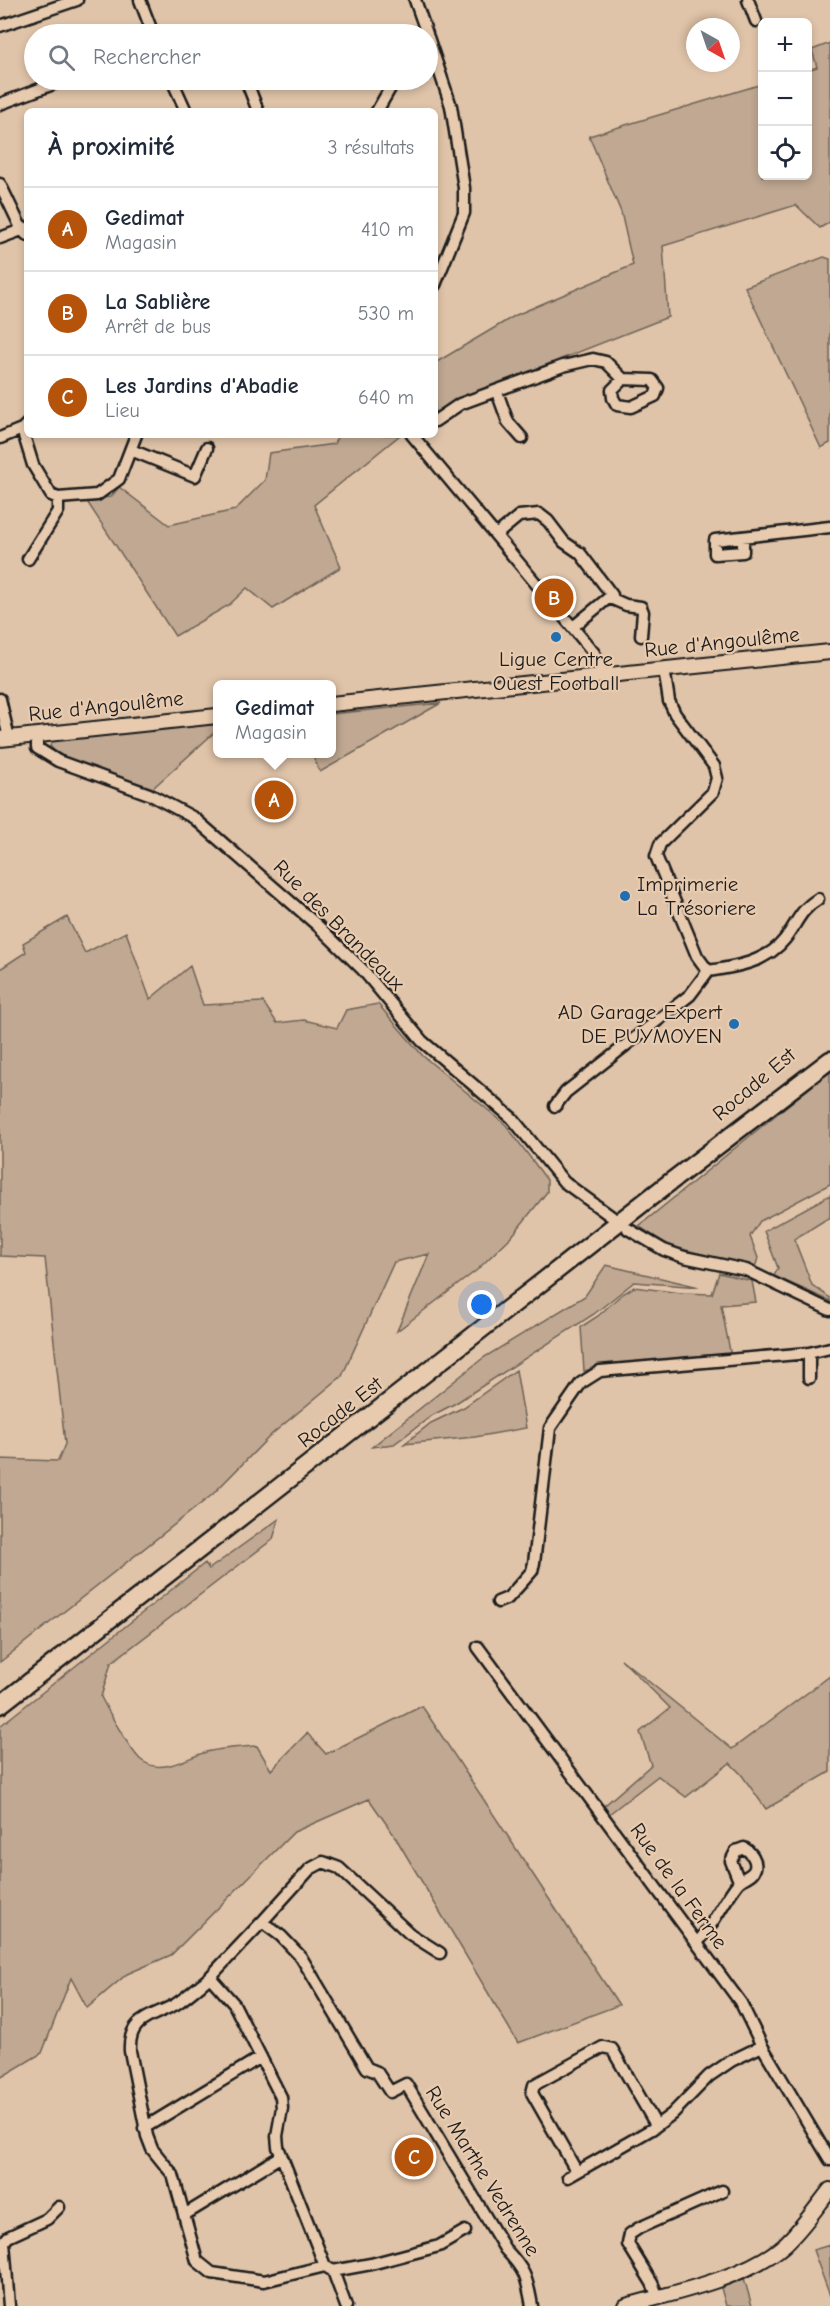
<!DOCTYPE html>
<html lang="fr">
<head>
<meta charset="utf-8">
<style>
  :root { --surface:#fff; --page:#f6f6f7; --text:#1f2937; --muted:#747a83; --line:#e0e1e3; --accent:#b45309 }
  body { margin:0; font-family:"Comic Neue",sans-serif; background:var(--page); color:var(--text) }
  .controls { position:absolute; right:18px; top:18px; display:grid; overflow:hidden; border-radius:9px; box-shadow:0 3px 9px #0003 }
  .controls button { width:54px; height:54px; display:grid; place-items:center; padding:0; border:0; border-bottom:2px solid var(--line); background:var(--surface); color:var(--text); font:30px sans-serif }
  .compass { position:absolute; left:686px; top:18px; width:54px; height:54px; border-radius:50%; background:var(--surface); box-shadow:0 3px 9px #0003; rotate:140deg }
  .you { position:absolute; left:482px; top:1305px; width:21px; height:21px; margin:-15px; border:4px solid #fff; border-radius:50%; background:#1a73e8; box-shadow:0 0 0 9px #1a73e833 }
  .badge { display:grid; place-items:center; width:39px; height:39px; border-radius:50%; background:var(--accent); color:#fff; font-size:20px; font-weight:700 }
  .pin { position:absolute; translate:-50% -50%; border:3px solid #fff; box-shadow:0 2px 6px #0006 }
  .popup { position:absolute; left:213px; top:680px; width:123px; height:78px; box-sizing:border-box; display:grid; place-content:center; border-radius:9px; background:var(--surface); filter:drop-shadow(0 2px 4px #0005); font-size:20px; white-space:nowrap; color:var(--muted) }
  .popup b { font-size:22px; color:var(--text) }
  .popup::after { content:''; position:absolute; left:50%; top:100%; margin-left:-12px; border:12px solid transparent; border-top-color:var(--surface) }
  .list { margin:0; padding:0; list-style:none }
  h2 { display:flex; justify-content:space-between; align-items:center; height:78px; margin:0; padding:0 24px; font-size:26px }
  h2 small { font-size:20px; font-weight:400; color:var(--muted) }
  .list li { display:grid; grid-template-columns:39px 1fr auto; gap:18px; align-items:center; box-sizing:border-box; height:84px; padding:0 24px; border-top:2px solid var(--line) }
  .list b { display:block; font-size:22px; white-space:nowrap }
  .list p { margin:0; font-size:20px; white-space:nowrap; color:var(--muted) }
  .list em { font-size:20px; font-style:normal; color:var(--muted) }
  .icon { flex:none; width:33px; height:33px; fill:none; stroke:currentColor; stroke-width:2; stroke-linecap:round; stroke-linejoin:round }
  .map { position:relative; flex:none; width:830px; height:2306px; overflow:hidden }
  .search { position:absolute; background:var(--surface); box-shadow:0 3px 9px #0003; left:24px; top:24px; width:414px; height:66px; display:flex; align-items:center; gap:15px; box-sizing:border-box; padding:0 21px; border-radius:33px; color:var(--muted); font-size:22px }
  .panel { position:absolute; background:var(--surface); box-shadow:0 3px 9px #0003; left:24px; top:108px; width:414px; height:330px; border-radius:9px }
  .map>svg:first-child { display:block }
  .green { fill:#c0a892; stroke:#6e6257; stroke-width:1.5 }
  .lines { fill:none; stroke-linecap:round; stroke-linejoin:round }
  .minor-casing { stroke:#1c1c1c; stroke-width:15 }
  .tertiary-casing { stroke:#1c1c1c; stroke-width:18 }
  .primary-casing { stroke:#1c1c1c; stroke-width:21 }
  .minor { stroke:#e8cbaf; stroke-width:10 }
  .tertiary { stroke:#e8cbaf; stroke-width:14 }
  .primary { stroke:#e8cbaf; stroke-width:16 }
  .poi-dot { fill:#1f6fb2; stroke:#e8cbaf; stroke-width:2 }
  .labels { text-anchor:middle; dominant-baseline:central; stroke-width:4.5; stroke-linejoin:round; paint-order:stroke }
  .street-label { font-size:21px; fill:#1c1c1c; stroke:#e8cbaf }
  .poi-label { font-size:21px; fill:#1c1c1c; stroke:#e8cbaf }
</style>
</head>
<body>
<div class="map">
<svg width="830" height="2306" viewBox="0 0 830 2306">
  <rect width="100%" height="100%" fill="#e0c4a9"/>
  <filter id="ink" filterUnits="userSpaceOnUse"><feTurbulence type="fractalNoise" baseFrequency=".0167" numOctaves="2"/><feDisplacementMap in="SourceGraphic" scale="12" xChannelSelector="R" yChannelSelector="G"/><feConvolveMatrix kernelMatrix="1 2 1 2 8 2 1 2 1" color-interpolation-filters="sRGB"/></filter>
  <g filter="url(#ink)">
    <path class="green" d="M830 43V222L820 228 796 205 663 246 668 317 487 388 453 403 435 414V363L516 315 633 265 621 212 589 136 762 84V176H808V70L817 67 812 50Z
      M824 257 830 259V443L821 448 745 287Z
      M338 435H400L314 505 341 567 273 609 247 588 229 605 175 636 86 500 111 497 119 487 169 525 235 510 265 480 269 453 334 444Z
      M441 703 320 772 312 754H331V714Z
      M217 724V730L153 788 60 757 50 746 52 740Z
      M67 917 85 953 126 932 150 999 190 966 203 1005 263 1002 277 1023 304 1020 337 1028 346 1010 378 1004 423 1056 506 1125 547 1180V1192L512 1236 477 1270 397 1331 429 1254 394 1262 342 1376 272 1434 212 1495 0 1662V1459L58 1461 65 1444 45 1258 0 1256V969L26 952 23 943Z
      M830 1071V1184L760 1221 750 1236 758 1258 755 1268 667 1245 639 1226Z
      M830 1195V1217L794 1239 812 1285 830 1298V1301L774 1276 778 1268 764 1231Z
      M606 1265 699 1287 634 1282 594 1314 456 1403 433 1415 394 1444 372 1447 483 1358 585 1296Z
      M719 1273 752 1281 756 1302 721 1305 731 1356 603 1366 584 1371 581 1327 598 1316 621 1295 634 1287 681 1293 712 1294Z
      M516 1370 526 1428 475 1437 404 1444 431 1423 464 1407Z
      M279 1519 273 1539 111 1663 101 1697C107 1709 132 1753 141 1760 161 1776 186 1758 206 1752 223 1748 240 1747 257 1746L271 1770 307 1733 326 1754 422 1706 619 2005 518 2043 394 1835 369 1799 294 1832 171 1955 127 1974 87 2008 71 1978 42 2053 0 2078V1726L205 1563 209 1569Z
      M621 1659 732 1749 830 1676V1772L766 1809 741 1774 730 1763 686 1797 658 1776 609 1814 604 1806 651 1765 640 1732 670 1708Z
      M830 2245V2296L813 2250Z
      M744 2278 752 2306H726L721 2288Z"/>
    <g class="lines">
      <g class="minor-casing">
        <path id="minor" d="M140 0 153 34
          M415 0 427 34
          M748 0 756 21
          M0 26 77 0
          M428 37 451 106 464 188V213L435 285
          M172 80 186 111
          M246 80 258 111
          M0 104 64 80
          M377 111 392 85 384 80
          M0 184 22 230 27 235
          M0 238 27 228
          M497 392 508 422 522 438
          M435 421 460 404 563 366 593 359 606 362 623 379 652 380 658 388 655 396 631 407 617 405 613 398 612 390 623 379
          M22 429 33 465 51 495 58 498 97 495 119 479 136 435
          M412 435 594 653 601 666V675
          M0 438 22 429 27 424
          M131 450 195 476 207 448
          M496 535 519 516 539 514 548 521 564 542 580 553 612 595 573 627
          M743 537V552L715 554V540L830 527
          M28 559 58 511V498
          M610 598 626 605 641 607 643 612 641 636
          M664 669 669 701 675 714 714 766 717 778 713 792 660 844 656 856 697 956 708 971
          M0 699 9 738
          M37 735V748L58 761 149 794 194 818 317 925 363 970 422 1041 512 1118 564 1182 612 1217
          M555 1106 566 1092 690 995 708 971C736 967 767 962 785 939 798 922 799 911 818 899
          M628 1229 664 1250 684 1257 746 1270 830 1310
          M809 1353V1378
          M498 1602 508 1598 532 1571 534 1563 550 1428 581 1383 600 1371 809 1353 830 1348
          M478 1647 741 2003 762 2046 830 2160
          M262 1922 310 1869 323 1862 339 1868 410 1934 440 1953
          M697 1943C714 1924 723 1902 738 1883 743 1877 753 1876 755 1868 757 1860 751 1852 744 1848L736 1851 731 1861 739 1881
          M210 1977C199 1986 188 1996 176 2004 153 2017 128 2017 130 2051L147 2136 152 2149 173 2175 197 2261 212 2273 264 2281 325 2266
          M144 2128 261 2057
          M577 2172 532 2093 534 2085 603 2047 612 2049 656 2125
          M568 2177 652 2129 672 2114 709 2076 731 2061 762 2046
          M184 2215 280 2157
          M333 2271 371 2264 439 2246 465 2231
          M658 2297 652 2283 628 2244 630 2234 639 2228 722 2191
          M9 2306 4 2242 8 2237 47 2219 59 2207
          M346 2306 333 2271 325 2266 278 2147 277 2136 282 2108 281 2097 234 2004 210 1977 262 1922 281 1936 301 1957 367 2068 377 2072 390 2092 406 2084 505 2249C525 2270 527 2277 532 2306"/>
      </g>
      <g class="tertiary-casing">
        <path id="tertiary" d="M331 704 830 652
          M0 739 217 716
          M626 2306C673 2293 746 2278 783 2246 801 2230 815 2209 830 2190"/>
      </g>
      <g class="primary-casing">
        <path id="primary" d="M0 1705 665 1186 830 1060"/>
      </g>
      <use href="#minor" class="minor"/>
      <use href="#tertiary" class="tertiary"/>
      <use href="#primary" class="primary"/>
    </g>
  </g>
  <g class="poi-dot">
    <circle cx="556" cy="637" r="6"/>
    <circle cx="625" cy="896" r="6"/>
    <circle cx="734" cy="1024" r="6"/>
  </g>
  <g class="labels">
    <g class="street-label">
      <text transform="translate(722 642) rotate(-6)">Rue d'Angoulême</text>
      <text transform="translate(106 706) rotate(-6)">Rue d'Angoulême</text>
      <text transform="translate(339 925) rotate(45)">Rue des Brandeaux</text>
      <text transform="translate(754 1084) rotate(-40)">Rocade Est</text>
      <text transform="translate(340 1412) rotate(-38)">Rocade Est</text>
      <text transform="translate(679 1886) rotate(54)">Rue de la Ferme</text>
      <text transform="translate(483 2171) rotate(58)">Rue Marthe Vedrenne</text>
    </g>
    <g class="poi-label">
      <text x="556" y="659">Ligue Centre<tspan x="556" dy="24">Ouest Football</tspan></text>
      <text x="637" y="884" text-anchor="start">Imprimerie<tspan x="637" dy="24">La Trésoriere</tspan></text>
      <text x="722" y="1012" text-anchor="end">AD Garage Expert<tspan x="722" dy="24">DE PUYMOYEN</tspan></text>
    </g>
  </g>
</svg>
<div class="controls">
<button>+</button>
<button>−</button>
<button><svg class="icon" aria-label="locate" viewBox="0 0 24 24"><circle cx="12" cy="12" r="6"/><path d="M12 2v4M12 18v4M2 12h4M18 12h4"/></svg></button>
</div>
<svg class="compass" viewBox="-18 -18 36 36"><path d="M0-13l5 13h-10z" fill="#e53935"/><path d="M0 13l5-13h-10z" fill="#747a83"/></svg>
<div class="you"></div>
<div class="pin badge" style="left:274px;top:800px">A</div>
<div class="popup"><b>Gedimat</b>Magasin</div>
<div class="pin badge" style="left:554px;top:598px">B</div>
<div class="pin badge" style="left:414px;top:2157px">C</div>
<div class="search"><svg class="icon" aria-label="search" viewBox="0 0 24 24"><circle cx="10" cy="10" r="6"/><path d="M15 15l6 6"/></svg>Rechercher</div>
<section class="panel">
<h2>À proximité<small>3 résultats</small></h2>
<ul class="list">
<li><span class="badge">A</span><div><b>Gedimat</b><p>Magasin</p></div><em>410 m</em></li>
<li><span class="badge">B</span><div><b>La Sablière</b><p>Arrêt de bus</p></div><em>530 m</em></li>
<li><span class="badge">C</span><div><b>Les Jardins d'Abadie</b><p>Lieu</p></div><em>640 m</em></li>
</ul>
</section>
</div>
</body>
</html>
